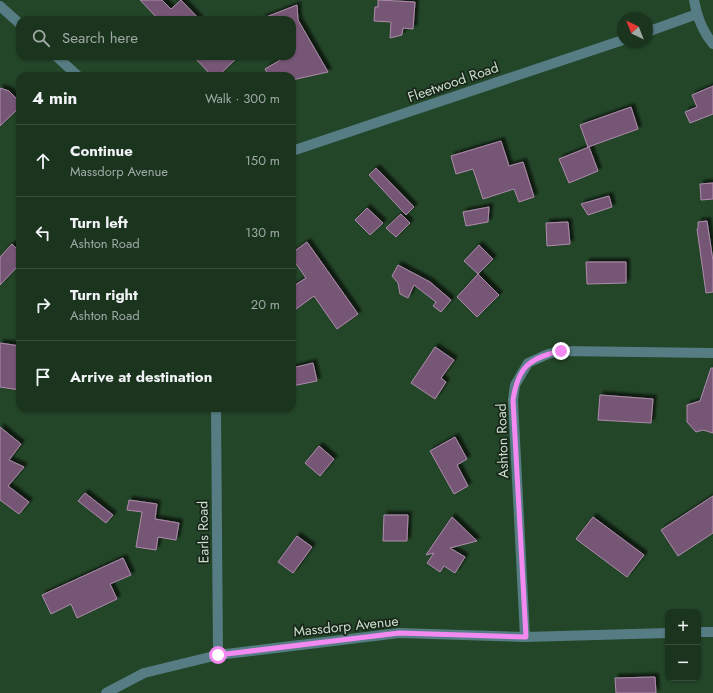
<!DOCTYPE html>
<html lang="en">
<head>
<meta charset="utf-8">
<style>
  :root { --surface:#1a341e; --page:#273f2b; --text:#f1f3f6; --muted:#9faaa4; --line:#384f3c }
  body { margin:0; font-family:Jost,sans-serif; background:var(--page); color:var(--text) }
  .controls { position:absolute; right:12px; bottom:12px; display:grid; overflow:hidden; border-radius:8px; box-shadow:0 1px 3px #0004 }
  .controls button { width:36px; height:36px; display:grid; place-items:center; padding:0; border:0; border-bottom:1px solid var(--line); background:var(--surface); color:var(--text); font:20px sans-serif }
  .compass { position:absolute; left:617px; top:12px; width:36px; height:36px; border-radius:50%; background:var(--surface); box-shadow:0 1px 3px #0004; rotate:317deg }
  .stop { position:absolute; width:12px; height:12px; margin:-9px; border:3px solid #f38af1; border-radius:50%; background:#fff }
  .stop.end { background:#f38af1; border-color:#fff; box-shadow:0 1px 4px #0008 }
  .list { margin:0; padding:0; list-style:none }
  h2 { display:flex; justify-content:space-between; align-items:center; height:52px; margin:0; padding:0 16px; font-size:17px }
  h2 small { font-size:13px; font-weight:400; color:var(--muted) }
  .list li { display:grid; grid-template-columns:26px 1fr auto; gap:12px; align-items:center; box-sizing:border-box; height:72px; padding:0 16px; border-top:1px solid var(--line) }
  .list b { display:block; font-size:15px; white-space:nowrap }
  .list p { margin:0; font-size:13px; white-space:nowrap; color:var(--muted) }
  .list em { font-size:13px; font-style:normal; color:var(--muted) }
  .icon { flex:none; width:22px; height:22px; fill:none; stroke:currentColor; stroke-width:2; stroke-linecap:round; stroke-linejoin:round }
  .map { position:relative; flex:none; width:713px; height:693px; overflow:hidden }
  .search { position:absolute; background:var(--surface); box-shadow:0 1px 3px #0004; left:16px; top:16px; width:280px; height:44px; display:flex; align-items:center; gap:10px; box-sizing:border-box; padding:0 14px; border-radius:12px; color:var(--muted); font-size:15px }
  .panel { position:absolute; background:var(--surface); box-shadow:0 1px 3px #0004; left:16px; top:72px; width:280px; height:340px; border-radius:12px }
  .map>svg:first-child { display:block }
  .building { fill:#765675; stroke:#ae8bac; filter:url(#shadow) }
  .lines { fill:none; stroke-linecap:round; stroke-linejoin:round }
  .minor { stroke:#567d83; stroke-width:10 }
  .route { stroke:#f38af1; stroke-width:5 }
  .labels { text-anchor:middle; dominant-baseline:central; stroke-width:3.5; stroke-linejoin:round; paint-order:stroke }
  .street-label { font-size:14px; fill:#cbdfcd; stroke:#18271a }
</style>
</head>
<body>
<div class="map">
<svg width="713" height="693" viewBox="0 0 713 693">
  <defs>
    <filter id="shadow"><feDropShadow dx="3.5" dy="-3.5" stdDeviation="1" flood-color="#0009"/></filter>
  </defs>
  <rect width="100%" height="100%" fill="#234528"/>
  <path class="building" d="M140 0H162L171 9 181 0 200 20H159Z
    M378 0 415 2 413 29 403 28 402 35 390 38 391 22 374 21 375 7H378Z
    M297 5 298 20 328 72 292 80V76H269L265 69 287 56H292V53L296 51 292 44V20L261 19Z
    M193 56H239L218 76H212Z
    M713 86V114L690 123 685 112 697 107 692 95Z
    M0 88 9 91 20 102V107L0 126Z
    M631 107 638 129 588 147 580 125Z
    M501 141 509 166 523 162 534 197 519 202 514 189 483 199 473 169 456 174 451 156Z
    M589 147 598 171 569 183 559 159Z
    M376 168 414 207 406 215 369 175Z
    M713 183V199L701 200 700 184Z
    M609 196 612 207 588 215 581 204Z
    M489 207 488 222 466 226 463 212Z
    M367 208 383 223 370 235 355 220Z
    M401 214 410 223 396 237 386 228Z
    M707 221 713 261V292L706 293 697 229H698V222Z
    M568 222 570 244 547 246 546 223Z
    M307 242 358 314 337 329 314 296 292 312V287L306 278 292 258V253Z
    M12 244 20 252V264L0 285V257Z
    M479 245 493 259 478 274 464 261Z
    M586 262H626V283L587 284Z
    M398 265 430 282 451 300 441 312 433 306 436 302 414 285 408 298 400 294 398 283 392 276Z
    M478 274 499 295 477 317 457 297Z
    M0 343 20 346V390L0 387Z
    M435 347 454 360 441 378 446 382 435 399 411 383Z
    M313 363 317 381 292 386V368Z
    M711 368H713V433L703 430 696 432 687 422V405L700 401Z
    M600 395 653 399 651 423 598 420Z
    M0 427 21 444 9 460 24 467 8 486 29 502 19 514 0 500Z
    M455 437 467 459 457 465 468 486 454 494 430 451Z
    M319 446 334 459 320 476 305 463Z
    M85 493 113 515 106 523 78 501Z
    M713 496V533L678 556 661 530Z
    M129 500 157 504 155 519 179 523 176 540 158 537 156 550 136 547 142 512 127 510Z
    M384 515H408L407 541H383Z
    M452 517 477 541 450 548 465 557 455 573 444 566 440 572 427 563 434 553 426 555Z
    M593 517 644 555 627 577 576 539Z
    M297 536 312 547 293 573 278 562Z
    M123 558 131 575 110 584 117 599 77 618 71 604 51 614 42 595Z
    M655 677 656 693H616L615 678Z"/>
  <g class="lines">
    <path class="minor" d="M694 0C697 17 702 31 713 44
      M0 6 20 24
      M647 32 697 14
      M56 56 78 76
      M292 151 623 40
      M216 408 218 655
      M698 632H713
      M525 637 513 400 515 385 528 363 548 354 561 351 713 353
      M106 693 144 673 218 655 399 633 525 637 668 633"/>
  </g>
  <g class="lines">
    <path class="route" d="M218 655 399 633 526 637 513 400C518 367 529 358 561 351"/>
  </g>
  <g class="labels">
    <g class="street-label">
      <text transform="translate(453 82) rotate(-19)">Fleetwood Road</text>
      <text transform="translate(502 441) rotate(-92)">Ashton Road</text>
      <text transform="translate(203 532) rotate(-91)">Earls Road</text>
      <text transform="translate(346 626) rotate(-6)">Massdorp Avenue</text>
    </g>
  </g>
</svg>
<div class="controls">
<button>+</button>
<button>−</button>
</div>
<svg class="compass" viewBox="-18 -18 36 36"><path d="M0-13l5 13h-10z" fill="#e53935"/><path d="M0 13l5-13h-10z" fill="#9faaa4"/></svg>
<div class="stop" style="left:218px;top:655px"></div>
<div class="stop end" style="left:561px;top:351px"></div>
<div class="search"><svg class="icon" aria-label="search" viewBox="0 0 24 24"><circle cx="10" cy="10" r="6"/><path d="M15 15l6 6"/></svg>Search here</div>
<section class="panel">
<h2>4 min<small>Walk · 300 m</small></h2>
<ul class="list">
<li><svg class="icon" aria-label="ahead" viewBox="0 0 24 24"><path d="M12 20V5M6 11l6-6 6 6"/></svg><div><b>Continue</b><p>Massdorp Avenue</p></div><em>150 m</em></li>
<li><svg class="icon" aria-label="left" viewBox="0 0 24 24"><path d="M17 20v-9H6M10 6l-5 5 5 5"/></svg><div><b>Turn left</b><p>Ashton Road</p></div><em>130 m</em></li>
<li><svg class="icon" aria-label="right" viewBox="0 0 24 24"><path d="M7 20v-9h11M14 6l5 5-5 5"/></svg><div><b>Turn right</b><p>Ashton Road</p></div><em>20 m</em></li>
<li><svg class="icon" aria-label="arrive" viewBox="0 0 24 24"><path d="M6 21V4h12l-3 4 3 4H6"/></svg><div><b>Arrive at destination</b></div></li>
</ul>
</section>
</div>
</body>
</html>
